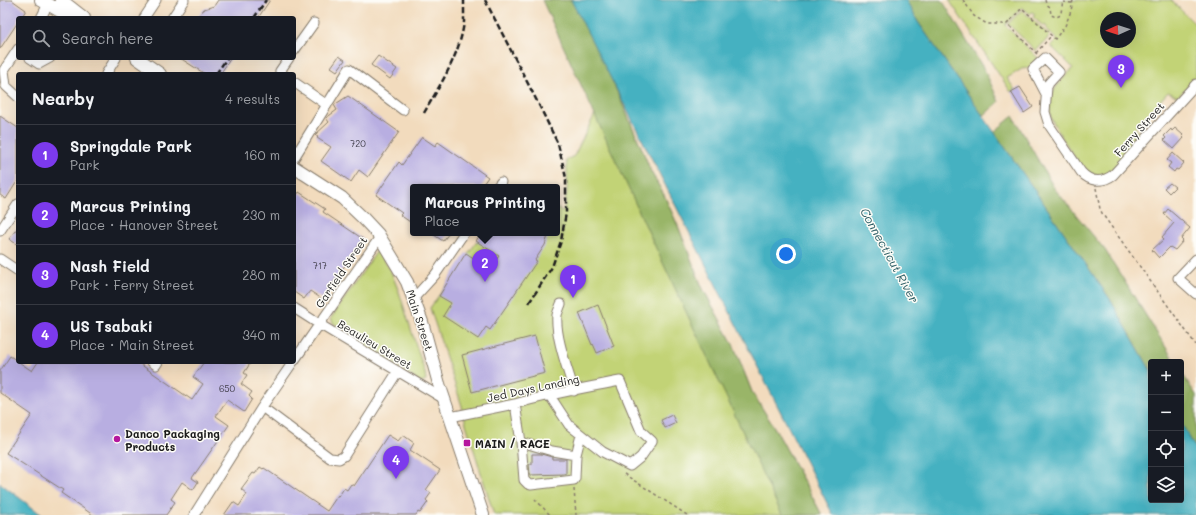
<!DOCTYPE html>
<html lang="en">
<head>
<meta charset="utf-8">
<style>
  :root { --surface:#171b24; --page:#20242c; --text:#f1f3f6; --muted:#9ea1a6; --line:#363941; --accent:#7c3aed }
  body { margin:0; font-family:Mali,sans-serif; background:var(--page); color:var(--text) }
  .controls { position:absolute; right:12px; bottom:12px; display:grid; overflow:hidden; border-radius:4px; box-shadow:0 4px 16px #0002 }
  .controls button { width:36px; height:36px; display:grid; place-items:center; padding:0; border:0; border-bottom:1px solid var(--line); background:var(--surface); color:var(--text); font:20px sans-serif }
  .compass { position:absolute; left:1100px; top:12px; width:36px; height:36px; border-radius:50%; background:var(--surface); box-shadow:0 4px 16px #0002; rotate:267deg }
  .you { position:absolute; left:786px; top:254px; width:14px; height:14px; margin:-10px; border:3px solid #fff; border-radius:50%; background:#1a73e8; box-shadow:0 0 0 6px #1a73e833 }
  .badge { display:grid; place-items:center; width:26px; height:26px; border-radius:50%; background:var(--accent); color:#fff; font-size:13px; font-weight:700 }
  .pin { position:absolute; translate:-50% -33px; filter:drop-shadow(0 1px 2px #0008) }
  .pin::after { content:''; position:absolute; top:21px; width:14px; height:12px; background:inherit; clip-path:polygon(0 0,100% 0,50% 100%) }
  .popup { position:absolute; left:410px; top:184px; width:150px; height:52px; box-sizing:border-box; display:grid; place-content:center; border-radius:4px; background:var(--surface); filter:drop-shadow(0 1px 3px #0005); font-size:13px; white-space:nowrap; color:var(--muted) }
  .popup b { font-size:15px; color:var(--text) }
  .popup::after { content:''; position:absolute; left:50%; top:100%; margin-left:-8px; border:8px solid transparent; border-top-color:var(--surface) }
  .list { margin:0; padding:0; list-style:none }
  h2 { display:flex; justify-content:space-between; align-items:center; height:52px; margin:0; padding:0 16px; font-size:17px }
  h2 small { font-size:13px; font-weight:400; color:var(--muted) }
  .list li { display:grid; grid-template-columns:26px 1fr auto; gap:12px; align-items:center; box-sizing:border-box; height:60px; padding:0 16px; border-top:1px solid var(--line) }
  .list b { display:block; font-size:15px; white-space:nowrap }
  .list p { margin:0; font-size:13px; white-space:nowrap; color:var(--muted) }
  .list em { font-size:13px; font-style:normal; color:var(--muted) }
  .icon { flex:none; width:22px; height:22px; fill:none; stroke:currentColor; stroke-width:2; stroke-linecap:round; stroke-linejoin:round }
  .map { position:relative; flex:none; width:1196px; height:515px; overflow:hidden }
  .search { position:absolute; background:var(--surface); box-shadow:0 4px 16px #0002; left:16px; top:16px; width:280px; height:44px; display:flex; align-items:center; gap:10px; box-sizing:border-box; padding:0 14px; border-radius:4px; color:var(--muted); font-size:15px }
  .panel { position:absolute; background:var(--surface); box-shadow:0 4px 16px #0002; left:16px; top:72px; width:280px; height:292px; border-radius:4px }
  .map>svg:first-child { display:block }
  .green { fill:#c2d376; stroke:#6f7849; fill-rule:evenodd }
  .forest { fill:#99b567; stroke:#5a6842 }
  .water { fill:#44b1c1; stroke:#30666e }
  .building { fill:#b8aee1 }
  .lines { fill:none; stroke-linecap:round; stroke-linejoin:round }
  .minor-casing { stroke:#877c6c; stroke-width:11 }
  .major-casing { stroke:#877c6c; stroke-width:14 }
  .path { stroke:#877c6c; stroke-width:1.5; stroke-dasharray:3 3; stroke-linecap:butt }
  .minor { stroke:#fff; stroke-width:9 }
  .major { stroke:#fff; stroke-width:12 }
  .rail { stroke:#1c1c1c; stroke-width:2.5; stroke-dasharray:6 3; stroke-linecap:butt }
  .poi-dot { fill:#b5179e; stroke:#fdfcf7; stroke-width:1.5 }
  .labels { text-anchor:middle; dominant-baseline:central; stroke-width:3; stroke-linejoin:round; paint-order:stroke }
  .number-label { font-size:9px; fill:#43404d }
  .street-label { font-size:11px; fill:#1c1c1c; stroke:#fdfcf7 }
  .poi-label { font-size:11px; font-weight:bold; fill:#1c1c1c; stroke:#fdfcf7; text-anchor:start }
  .water-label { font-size:12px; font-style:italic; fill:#2e5f66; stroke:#fdfcf7 }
</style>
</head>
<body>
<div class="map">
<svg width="1196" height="515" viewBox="0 0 1196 515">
  <rect width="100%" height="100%" fill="#fdfcf7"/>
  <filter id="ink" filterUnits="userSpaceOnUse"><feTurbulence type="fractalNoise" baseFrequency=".025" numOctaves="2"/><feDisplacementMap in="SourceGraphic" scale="8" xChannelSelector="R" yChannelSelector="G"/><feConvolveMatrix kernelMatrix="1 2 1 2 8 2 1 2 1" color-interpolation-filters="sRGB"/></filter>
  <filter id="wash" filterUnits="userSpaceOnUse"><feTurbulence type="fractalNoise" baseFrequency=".012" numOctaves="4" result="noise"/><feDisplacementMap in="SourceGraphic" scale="16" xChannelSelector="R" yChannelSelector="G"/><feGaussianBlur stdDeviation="0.9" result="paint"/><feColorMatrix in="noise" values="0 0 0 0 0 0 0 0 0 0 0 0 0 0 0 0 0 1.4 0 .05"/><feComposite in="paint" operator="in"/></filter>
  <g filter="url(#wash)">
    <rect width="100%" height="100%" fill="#f2dbbd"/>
    <path class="green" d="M949 0H1171L1196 25V77L1178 97 1168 92 1135 128 1143 136 1112 171C1106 175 1098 178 1091 175 1082 173 1056 128 1051 118 1046 93 1058 84 1073 68L1051 46 1057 40 1046 29 1047 27 1044 24 1043 26 1033 17 1035 14 1032 12 1030 14 1022 7 1005 25 1038 58 1027 69 1025 67 1007 78 1015 90 1011 92ZM1106 18H1130V42H1106Z
      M1022 10 1050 36 1036 51 1008 24Z
      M612 80 642 149 651 172 664 195 678 226 702 287 733 344 752 392 777 432 822 515H494L466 424 462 406 430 308 483 233H557V208L563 212C568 194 568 178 566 160L574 156Z
      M377 251 390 269 399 292 425 373 426 381 421 383 333 323 331 318Z"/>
    <path class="forest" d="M542 0H573L612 80 642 149 651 172 664 195 678 226 702 287 733 344 752 392 777 432 822 515H782L654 244Z
      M906 0H942L985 71 999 102 983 116 918 22Z
      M1013 116 1054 188 1105 250 1175 362H1151V371L1110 299 994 132Z
      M1181 372 1196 395V449L1181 423Z"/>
    <path class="water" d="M571 0H906L918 22 1110 299 1151 371V500H1181V423L1196 449V515H833Z
      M0 483 42 515H0Z"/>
    <g id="blocks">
      <path class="building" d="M0 0H12L26 10 21 18H18V22L0 49Z
        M218 0H270L258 18H197L204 9 214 6Z
        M339 56 345 60 337 71 331 67Z
        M378 56 397 69 390 79 371 65Z
        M180 58H231L220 74H205Z
        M1020 87 1033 107 1024 113 1011 92Z
        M348 96 399 132 368 177 359 170 351 182 321 161 331 147 317 138 318 137 315 135 329 122 326 118 337 110 334 105Z
        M0 116 18 128V180L6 199 0 195Z
        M1175 128 1183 135 1182 136 1184 138 1174 149 1164 140 1166 138 1164 136 1171 129 1172 131Z
        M422 137 435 146 438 142 488 177 481 187H413V224L400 215 402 213 376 195 399 162 402 165Z
        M1173 153 1184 163 1178 170 1176 169 1174 172 1168 167 1171 163 1167 160Z
        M1170 183 1175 187 1169 193 1164 188Z
        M299 192 325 209 323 212 363 239 322 299 310 291 304 299 294 292V193L297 195Z
        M1168 209 1190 228 1181 239 1183 241 1175 250 1170 247 1159 258 1152 250 1164 239 1162 237 1174 223 1164 214Z
        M18 227V245L9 239Z
        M431 233H449L443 241Z
        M481 233H549L545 245 535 260 537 261 490 330 486 327 478 339 443 316 451 303 439 296 466 253 490 269 499 256 476 241Z
        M598 305 614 346 597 353 593 344 592 345 579 313Z
        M535 336 545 373 472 392 462 355Z
        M10 356 32 371 38 362H137L192 400 203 384 193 377 204 362H251L244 373 247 375 241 384 252 392 249 396 252 399 244 412 227 400 216 416 229 425 192 478 198 482 193 490 182 482 171 499 175 502 166 515H93L61 493 63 490 6 453 32 415 0 393V371Z
        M672 415 676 423 665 428 661 420Z
        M388 435 398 441 403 435 414 443 410 450 440 470 426 490 431 493 426 500 428 502 420 513 418 512 416 515H224L233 502 239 506 247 494 241 489 253 473 255 474 260 467 263 469 264 468 327 511 338 495 339 496 344 488 347 490 351 484 354 486Z
        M532 454H541L552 457V459H566V474L530 475 529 464H532Z"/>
    </g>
  </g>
  <g filter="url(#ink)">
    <use href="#blocks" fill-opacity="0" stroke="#877c6c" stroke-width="1"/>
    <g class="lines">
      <g class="minor-casing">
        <path id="minor" d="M41 18 48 4
          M144 18 156 0
          M172 18 184 0
          M18 49 4 70 6 86 18 97
          M294 51 314 23
          M30 58 39 64 50 58
          M106 74 116 58
          M283 74 280 71 289 58
          M294 82 327 105
          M1046 94 1033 69 1045 58 1059 72 1049 83 1047 87 1045 112 1049 125 1081 172C1090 182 1102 183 1113 175L1196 84
          M294 158 349 69 403 110
          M497 187 501 182
          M0 231 18 204
          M0 259 18 271
          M1196 259 1178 278 1196 294
          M413 299 435 275 464 233
          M561 304C560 307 558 311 557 315 555 337 568 370 574 391
          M294 308 319 324 444 399
          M294 361 380 237
          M152 362 156 365 158 362
          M515 404 521 442 524 480 528 484 531 485 574 480 575 478 576 455 581 435
          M262 407 330 458 339 459 344 456 398 371
          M450 417 515 404C549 394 585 388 620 381L641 431 652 441 641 457 630 466 603 452 569 425 550 396
          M521 442 552 451 576 455
          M194 515 262 407 293 362"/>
      </g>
      <g class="major-casing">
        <path id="major" d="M41 0 72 18
          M61 0 84 18
          M137 58 160 74
          M294 167 342 198 363 218 378 234 407 282 422 322 439 384 483 515"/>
      </g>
      <path class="path" d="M963 0 974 16 987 24H1007
        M1045 0 1046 4 1050 7 1051 15 1056 17 1059 16 1061 13 1063 0
        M1063 2 1072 3
        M1036 53 1051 36
        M1037 54 1007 24 1022 8 1055 39 1065 26 1071 11 1073 0
        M1096 188 1100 209 1103 215 1196 345
        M624 474 687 515
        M574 489 576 515
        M535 499 550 515"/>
      <use href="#minor" class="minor"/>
      <use href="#major" class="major"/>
      <path class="rail" d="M485 0 540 107 558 144 566 178V213L561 241 552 267 529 303
        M254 18 266 0
        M216 74 227 58
        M424 113C440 85 460 55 464 22 464 15 464 7 464 0"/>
    </g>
  </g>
  <g class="poi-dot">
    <circle cx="117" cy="439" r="4"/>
    <rect x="463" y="439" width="8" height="8" rx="2"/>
  </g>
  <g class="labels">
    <g class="number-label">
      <text x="358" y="143">720</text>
      <text x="320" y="265">717</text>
      <text x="227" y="388">650</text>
    </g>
    <g class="street-label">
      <text transform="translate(1139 129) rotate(-48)">Ferry Street</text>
      <text transform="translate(341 272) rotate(-56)">Garfield Street</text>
      <text transform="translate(420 320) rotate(72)">Main Street</text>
      <text transform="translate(375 344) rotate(31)">Beaulieu Street</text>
      <text transform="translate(533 388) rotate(-12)">Jed Days Landing</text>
    </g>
    <g class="poi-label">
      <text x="125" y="433">Danco Packaging<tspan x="125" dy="13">Products</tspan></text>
      <text x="475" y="443">MAIN / RACE</text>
    </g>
    <g class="water-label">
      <text transform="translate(890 255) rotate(61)">Connecticut River</text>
    </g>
  </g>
</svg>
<div class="controls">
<button>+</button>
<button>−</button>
<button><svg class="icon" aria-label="locate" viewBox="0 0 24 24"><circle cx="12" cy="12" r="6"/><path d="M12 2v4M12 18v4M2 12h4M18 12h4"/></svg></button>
<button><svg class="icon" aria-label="layers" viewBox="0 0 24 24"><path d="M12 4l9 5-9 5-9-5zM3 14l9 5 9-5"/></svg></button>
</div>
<svg class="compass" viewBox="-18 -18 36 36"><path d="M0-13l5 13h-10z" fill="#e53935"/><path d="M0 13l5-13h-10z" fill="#9ea1a6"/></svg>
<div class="you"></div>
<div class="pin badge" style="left:573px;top:298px">1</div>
<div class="pin badge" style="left:485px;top:282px">2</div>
<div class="popup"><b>Marcus Printing</b>Place</div>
<div class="pin badge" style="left:1121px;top:88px">3</div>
<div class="pin badge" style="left:396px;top:479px">4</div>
<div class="search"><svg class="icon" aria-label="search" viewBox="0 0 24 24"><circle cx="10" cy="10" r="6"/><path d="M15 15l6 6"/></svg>Search here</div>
<section class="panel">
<h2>Nearby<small>4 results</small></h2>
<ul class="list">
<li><span class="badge">1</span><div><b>Springdale Park</b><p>Park</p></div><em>160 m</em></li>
<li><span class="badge">2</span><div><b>Marcus Printing</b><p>Place · Hanover Street</p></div><em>230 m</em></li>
<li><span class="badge">3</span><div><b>Nash Field</b><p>Park · Ferry Street</p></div><em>280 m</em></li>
<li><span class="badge">4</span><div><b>US Tsabaki</b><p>Place · Main Street</p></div><em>340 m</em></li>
</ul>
</section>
</div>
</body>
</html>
